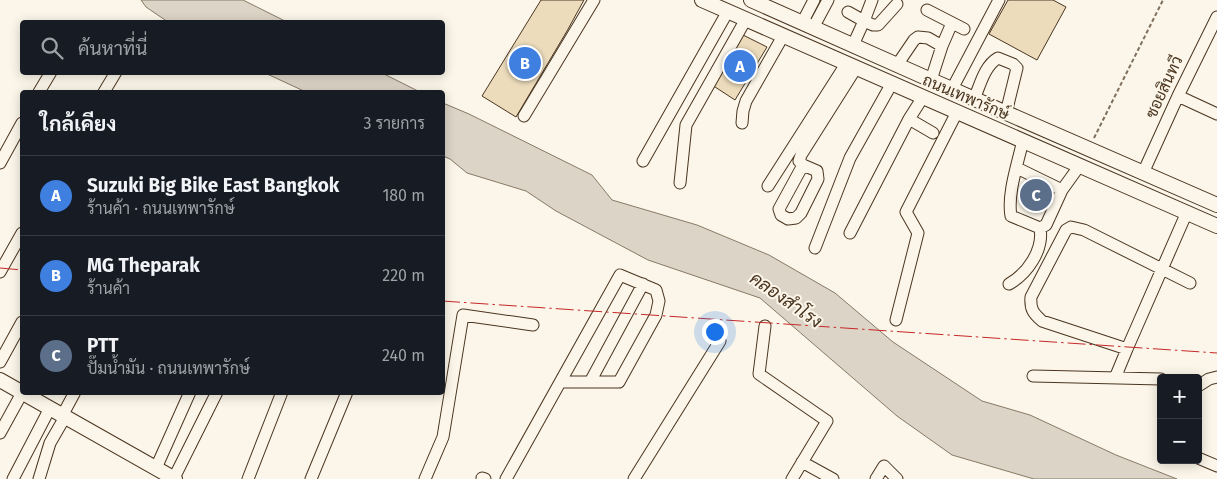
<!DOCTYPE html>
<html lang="th">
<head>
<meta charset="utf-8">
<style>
  :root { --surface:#171b24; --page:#242831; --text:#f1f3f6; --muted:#9ea1a6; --line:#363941; --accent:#c62828 }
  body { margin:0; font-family:"Fira Sans",Sarabun,sans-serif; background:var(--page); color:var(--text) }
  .controls { position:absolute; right:15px; bottom:15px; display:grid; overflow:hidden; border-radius:5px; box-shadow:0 2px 12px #0003 }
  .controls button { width:45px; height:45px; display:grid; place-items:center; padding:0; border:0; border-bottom:1px solid var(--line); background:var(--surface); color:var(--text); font:25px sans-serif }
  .you { position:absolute; left:714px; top:331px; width:18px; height:18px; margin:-12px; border:4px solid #fff; border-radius:50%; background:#1a73e8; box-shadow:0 0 0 8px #1a73e833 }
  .badge { display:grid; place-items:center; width:32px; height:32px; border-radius:50%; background:var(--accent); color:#fff; font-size:16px; font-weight:700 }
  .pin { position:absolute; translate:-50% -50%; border:2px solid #fff; box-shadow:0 1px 5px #0006 }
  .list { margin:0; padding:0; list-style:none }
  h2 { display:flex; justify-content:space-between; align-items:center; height:65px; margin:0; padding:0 20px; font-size:21px }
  h2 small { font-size:16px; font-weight:400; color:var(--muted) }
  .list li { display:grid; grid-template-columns:32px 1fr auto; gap:15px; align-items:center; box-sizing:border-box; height:80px; padding:0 20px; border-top:1px solid var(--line) }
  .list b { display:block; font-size:19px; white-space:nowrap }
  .list p { margin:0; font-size:16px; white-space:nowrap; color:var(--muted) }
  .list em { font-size:16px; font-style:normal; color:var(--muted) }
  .icon { flex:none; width:28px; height:28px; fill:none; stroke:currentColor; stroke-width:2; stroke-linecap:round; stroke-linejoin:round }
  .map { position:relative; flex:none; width:1217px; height:479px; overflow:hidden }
  .search { position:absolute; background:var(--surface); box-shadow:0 2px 12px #0003; left:20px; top:20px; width:425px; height:55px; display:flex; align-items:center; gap:12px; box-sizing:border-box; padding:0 18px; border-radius:5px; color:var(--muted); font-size:19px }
  .panel { position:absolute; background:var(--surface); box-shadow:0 2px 12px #0003; left:20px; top:90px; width:425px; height:305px; border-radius:5px }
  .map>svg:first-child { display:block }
  .water { fill:#dcd4c6; stroke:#887966 }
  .building { fill:#ecdcbc; stroke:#4a3520 }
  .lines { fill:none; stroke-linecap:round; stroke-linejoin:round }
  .minor-casing { stroke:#4a3520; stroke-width:13 }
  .major-casing { stroke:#4a3520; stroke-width:16 }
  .path { stroke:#7f6f5c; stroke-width:2; stroke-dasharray:4 2.5; stroke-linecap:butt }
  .minor { stroke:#fbf6e9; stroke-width:11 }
  .major { stroke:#fbf6e9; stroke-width:14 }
  .power { stroke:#c62828; stroke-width:1; stroke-dasharray:18 4 2.5 4; stroke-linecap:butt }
  .labels { text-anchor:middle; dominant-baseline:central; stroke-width:4; stroke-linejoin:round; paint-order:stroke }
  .street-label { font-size:16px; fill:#4a3520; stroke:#fbf6e9 }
  .water-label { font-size:18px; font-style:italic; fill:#4a3520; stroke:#fbf6e9 }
</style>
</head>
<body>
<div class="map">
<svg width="1217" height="479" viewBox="0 0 1217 479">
  <rect width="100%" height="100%" fill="#fbf6e9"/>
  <path class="water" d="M141 0H243L287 22H168L146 7Z
    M265 73H382L420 92H306Z
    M443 103 469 114 592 175 612 200 697 225 769 255 835 293 893 342 982 401 1030 415 1116 455 1177 479H1034L952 455 897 416 760 298 648 260 556 211 526 191 467 173 450 159 443 156Z"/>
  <path class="building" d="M541 0H584L567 31 516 117 482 96Z
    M1008 0H1053L1066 7 1037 60 989 34Z
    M743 35 767 47 735 100 712 85Z"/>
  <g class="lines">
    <g class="minor-casing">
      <path id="minor" d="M927 10 964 29
        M848 12 864 21 872 0
        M802 23 814 0
        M813 28 828 0
        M853 45 864 21 873 25H878L897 4
        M942 46 952 23
        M897 65 914 40 918 37 928 38 942 46 931 80
        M952 89 999 0
        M39 92 51 72
        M104 92 116 72
        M1178 96 1217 114
        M923 97 909 119 933 133
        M974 99C980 86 984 66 998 58L1013 64 1017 68 1006 113
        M524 116 594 0
        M742 123 743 111 746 101 783 36
        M1023 140C1018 163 1007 194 1011 216L1040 228 1046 225 1062 190 1080 165
        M643 161 728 11
        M0 163 22 123
        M803 165 779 209 781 215 788 219 796 218 801 213 818 179 817 171 803 165 799 161 801 155 856 68
        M1017 168 1062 190
        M1143 173 1178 96 1217 17
        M680 183 686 125 746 19
        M768 186 846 64
        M1187 212 1127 349 1042 321C1033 313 1030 309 1031 297L1066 230 1071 227 1084 230 1190 283
        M850 233 909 119
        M815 248 850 158 892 83
        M0 272 22 233
        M1009 284C1027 274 1044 250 1040 228
        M896 320 918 233 906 212 957 112
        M765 326 759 374 827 421 792 479
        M0 362 22 322
        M1033 376 1161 379
        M1115 378 1127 349
        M590 382 643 284
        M1198 386 1209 379 1217 377
        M62 416 75 392
        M0 433 22 393
        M1198 458 1217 466
        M802 462 833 479
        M156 468 190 392
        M174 478 217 392
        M13 479 50 408
        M39 479 50 443 65 417
        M248 479 282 392
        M311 479 347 392
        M425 479 443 437 463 315 533 325
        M482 479V478L485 479
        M506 479 620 275 656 290 659 301 656 315 619 382H561
        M634 479 720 341
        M876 479 884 466 897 479"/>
    </g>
    <g class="major-casing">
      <path id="major" d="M702 0 1217 226
        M751 0 931 80 1217 205
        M0 380 175 479"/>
    </g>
    <path class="path" d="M1094 138 1163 0"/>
    <use href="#minor" class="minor"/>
    <use href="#major" class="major"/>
    <path class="power" d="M0 268 22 270
      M442 301 1217 353"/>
  </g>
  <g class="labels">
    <g class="street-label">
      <text transform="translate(1164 87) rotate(-65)">ซอยสินทวี</text>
      <text transform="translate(966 97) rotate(23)">ถนนเทพารักษ์</text>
    </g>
    <g class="water-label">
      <text transform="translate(786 300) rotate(35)">คลองสำโรง</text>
    </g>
  </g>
</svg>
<div class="controls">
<button>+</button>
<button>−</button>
</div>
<div class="you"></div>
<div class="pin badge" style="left:740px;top:66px;background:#3f7fe0">A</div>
<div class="pin badge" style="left:525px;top:63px;background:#3f7fe0">B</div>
<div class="pin badge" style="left:1036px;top:195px;background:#5c6f8a">C</div>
<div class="search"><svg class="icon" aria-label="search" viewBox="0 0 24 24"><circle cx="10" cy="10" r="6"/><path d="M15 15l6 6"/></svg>ค้นหาที่นี่</div>
<section class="panel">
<h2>ใกล้เคียง<small>3 รายการ</small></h2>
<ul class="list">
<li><span class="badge" style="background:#3f7fe0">A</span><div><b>Suzuki Big Bike East Bangkok</b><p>ร้านค้า · ถนนเทพารักษ์</p></div><em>180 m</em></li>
<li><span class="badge" style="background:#3f7fe0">B</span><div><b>MG Theparak</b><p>ร้านค้า</p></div><em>220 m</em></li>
<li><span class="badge" style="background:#5c6f8a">C</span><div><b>PTT</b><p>ปั๊มน้ำมัน · ถนนเทพารักษ์</p></div><em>240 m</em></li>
</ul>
</section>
</div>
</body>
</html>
